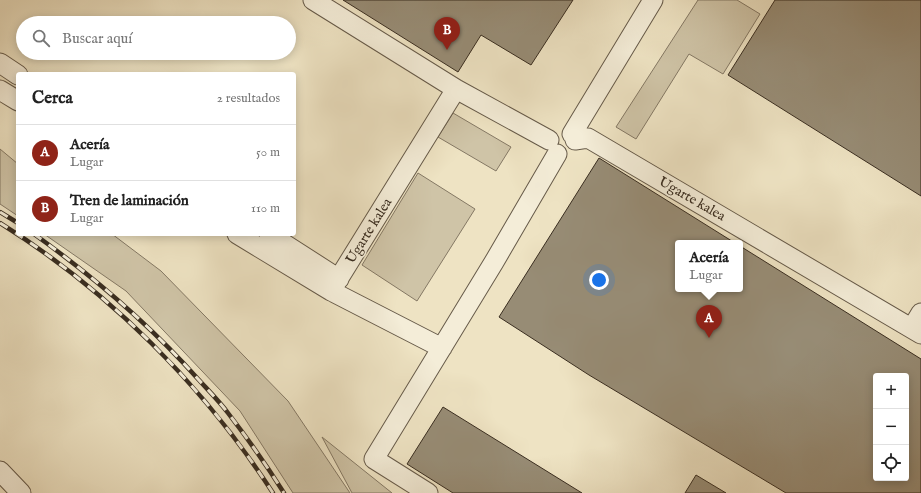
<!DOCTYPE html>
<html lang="es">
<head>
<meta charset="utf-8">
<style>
  :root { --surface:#fff; --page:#f2f2f2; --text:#222; --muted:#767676; --line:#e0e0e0; --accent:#8f2418 }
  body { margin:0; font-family:"IM FELL English",serif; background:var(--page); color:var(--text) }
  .controls { position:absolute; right:12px; bottom:12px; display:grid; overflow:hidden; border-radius:4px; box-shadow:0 2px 10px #0003 }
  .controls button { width:36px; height:36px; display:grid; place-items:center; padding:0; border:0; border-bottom:1px solid var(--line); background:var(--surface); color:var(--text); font:20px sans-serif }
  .you { position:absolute; left:599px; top:280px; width:14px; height:14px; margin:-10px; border:3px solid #fff; border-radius:50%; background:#1a73e8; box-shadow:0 0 0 6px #1a73e833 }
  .badge { display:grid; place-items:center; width:26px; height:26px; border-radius:50%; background:var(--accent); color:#fff; font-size:13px; font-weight:700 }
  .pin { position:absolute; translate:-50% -33px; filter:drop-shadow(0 1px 2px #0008) }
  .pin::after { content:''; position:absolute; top:21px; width:14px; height:12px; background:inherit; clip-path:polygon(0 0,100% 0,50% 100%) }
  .popup { position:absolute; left:675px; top:240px; width:68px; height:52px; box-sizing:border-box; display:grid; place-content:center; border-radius:4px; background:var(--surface); filter:drop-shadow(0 1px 3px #0005); font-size:13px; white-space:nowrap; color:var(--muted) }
  .popup b { font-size:15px; color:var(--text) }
  .popup::after { content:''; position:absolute; left:50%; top:100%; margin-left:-8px; border:8px solid transparent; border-top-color:var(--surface) }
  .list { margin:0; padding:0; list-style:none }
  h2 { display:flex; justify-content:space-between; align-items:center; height:52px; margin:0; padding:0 16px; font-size:17px }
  h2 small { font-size:13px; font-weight:400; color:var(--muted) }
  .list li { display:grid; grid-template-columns:26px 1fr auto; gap:12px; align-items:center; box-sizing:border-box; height:56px; padding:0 16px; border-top:1px solid var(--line) }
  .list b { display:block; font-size:15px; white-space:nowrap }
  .list p { margin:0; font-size:13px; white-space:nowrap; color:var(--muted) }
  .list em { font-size:13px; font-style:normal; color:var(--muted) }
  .icon { flex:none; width:22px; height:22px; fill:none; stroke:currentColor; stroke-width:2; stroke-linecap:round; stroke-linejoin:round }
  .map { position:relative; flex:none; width:921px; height:493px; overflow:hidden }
  .search { position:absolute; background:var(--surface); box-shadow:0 2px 10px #0003; left:16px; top:16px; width:280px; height:44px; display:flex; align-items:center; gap:10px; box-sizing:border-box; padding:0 14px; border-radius:22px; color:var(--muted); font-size:15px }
  .panel { position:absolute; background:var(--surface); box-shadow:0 2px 10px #0003; left:16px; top:72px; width:280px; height:164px; border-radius:4px }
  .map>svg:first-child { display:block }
  .green { fill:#cfc4a7; stroke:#847864 }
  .building { fill:#978c75; stroke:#392d20; fill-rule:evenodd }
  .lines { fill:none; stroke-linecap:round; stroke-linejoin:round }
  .minor-casing { stroke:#665a49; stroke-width:21 }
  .minor { stroke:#f4edd8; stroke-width:19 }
  .rail-casing { stroke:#392d20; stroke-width:4.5 }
  .rail { stroke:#f4edd8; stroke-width:3; stroke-dasharray:9; stroke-linecap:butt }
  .labels { text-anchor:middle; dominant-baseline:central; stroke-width:3.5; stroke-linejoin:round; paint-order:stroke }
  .street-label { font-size:14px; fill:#392d20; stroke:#f4edd8 }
</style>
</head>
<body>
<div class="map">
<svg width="921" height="493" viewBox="0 0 921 493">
  <rect width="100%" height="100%" fill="#eee3c3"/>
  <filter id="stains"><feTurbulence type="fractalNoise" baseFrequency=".005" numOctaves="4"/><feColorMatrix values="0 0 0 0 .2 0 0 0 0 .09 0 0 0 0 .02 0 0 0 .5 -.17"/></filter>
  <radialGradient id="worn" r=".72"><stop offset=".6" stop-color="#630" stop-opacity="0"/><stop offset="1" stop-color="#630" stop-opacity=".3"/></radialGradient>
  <path class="green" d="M698 0H737L760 14 723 74 689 54 636 139 616 127Z
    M453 113 511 147 496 171 438 137Z
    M0 149 18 164V216L0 204Z
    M418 173 475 209 417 301 362 265Z
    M44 234H112L161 271 288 401 350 493H293L240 411 126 291Z
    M322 437 392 493H352Z"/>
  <path class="building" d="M343 0H573L531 65 481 35 458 72Z
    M775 0H921V196L728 75Z
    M599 158 735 243H678V289H740V246L921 359V493H786L589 375 499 317ZM876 376H906V478H876Z
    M443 407 582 493H453L407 464Z
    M696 475 726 493H685Z"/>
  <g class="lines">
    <g class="minor-casing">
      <path id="minor" d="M313 0 456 89 549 140
        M0 63 18 75
        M0 90 18 101
        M572 134 653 0
        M575 140 588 138 921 334
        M237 234 331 291 456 89
        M269 234 339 279
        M331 291 442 348
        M912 328 921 313
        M0 471 21 493
        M428 493 374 459 494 262 557 154"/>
    </g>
    <use href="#minor" class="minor"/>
    <g class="rail-casing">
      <path id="rail" d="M0 212 18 223
        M0 223C109 291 203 385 273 493
        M34 234C94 277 149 324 198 379 208 390 219 401 228 413 248 439 267 466 284 493"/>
    </g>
    <use href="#rail" class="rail"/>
  </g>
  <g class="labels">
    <g class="street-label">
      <text transform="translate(692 199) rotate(30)">Ugarte kalea</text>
      <text transform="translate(369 231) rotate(-58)">Ugarte kalea</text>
    </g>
  </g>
  <rect width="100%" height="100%" filter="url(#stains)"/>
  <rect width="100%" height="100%" fill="url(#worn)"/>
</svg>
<div class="controls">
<button>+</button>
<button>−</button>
<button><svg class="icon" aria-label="locate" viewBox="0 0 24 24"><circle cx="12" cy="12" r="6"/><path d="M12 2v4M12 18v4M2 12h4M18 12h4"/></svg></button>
</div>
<div class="you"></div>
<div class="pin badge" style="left:709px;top:338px">A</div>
<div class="popup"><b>Acería</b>Lugar</div>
<div class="pin badge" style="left:447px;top:50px">B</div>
<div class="search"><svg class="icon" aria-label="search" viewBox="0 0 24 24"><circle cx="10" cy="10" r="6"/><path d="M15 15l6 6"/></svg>Buscar aquí</div>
<section class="panel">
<h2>Cerca<small>2 resultados</small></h2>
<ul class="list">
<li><span class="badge">A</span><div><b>Acería</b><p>Lugar</p></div><em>50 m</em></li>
<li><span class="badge">B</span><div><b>Tren de laminación</b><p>Lugar</p></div><em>110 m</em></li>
</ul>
</section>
</div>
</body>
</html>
